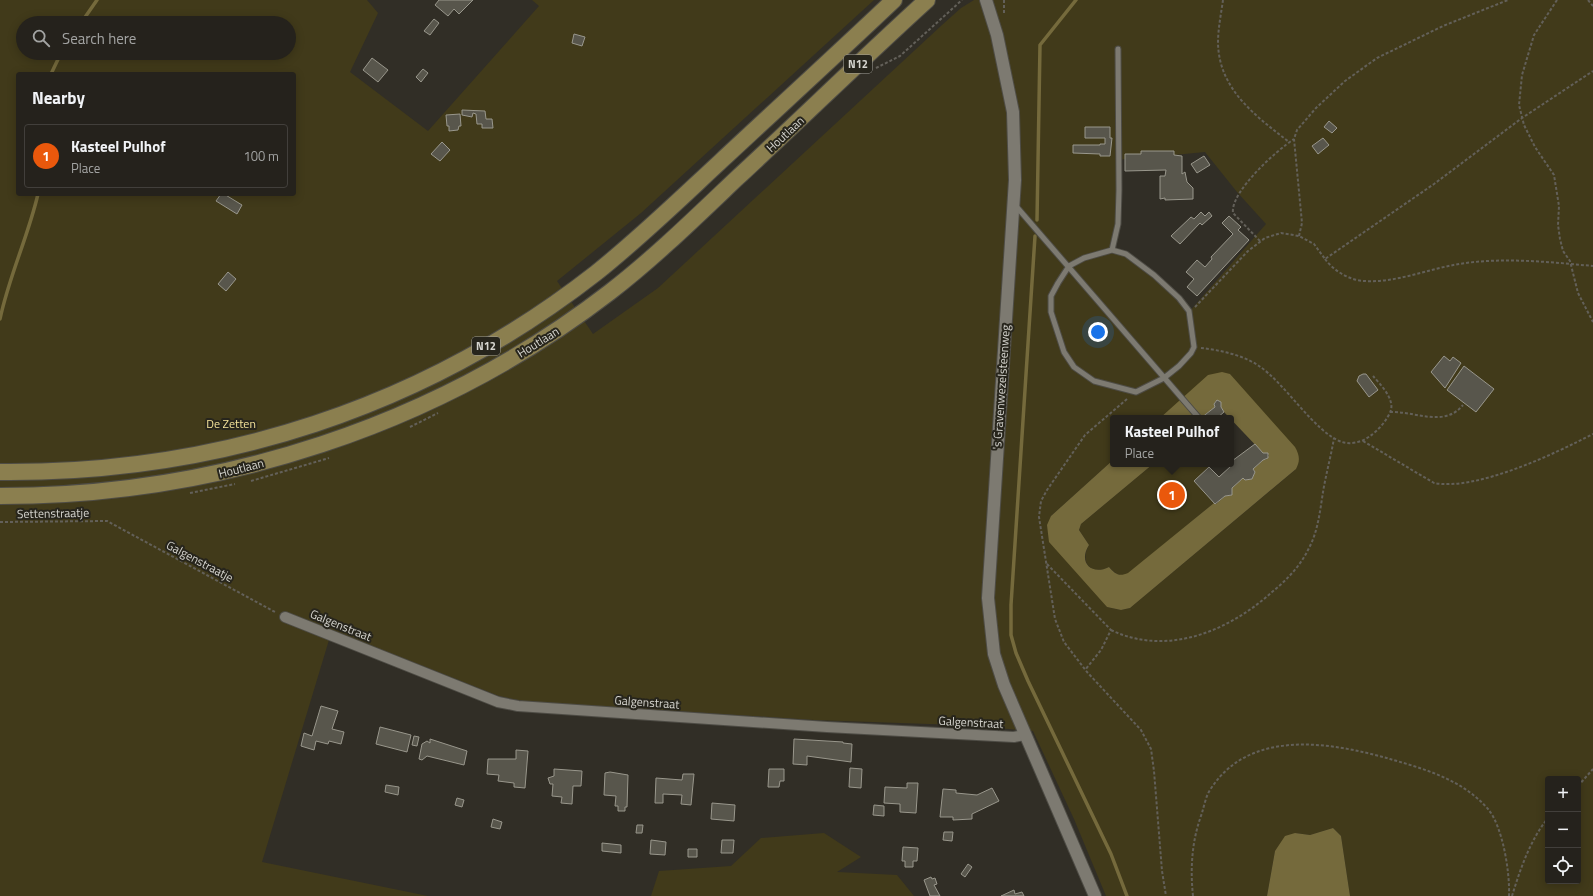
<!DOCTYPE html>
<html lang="en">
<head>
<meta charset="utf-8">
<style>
  :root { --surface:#25221c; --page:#2d2a25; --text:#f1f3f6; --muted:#a3a4a3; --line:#423f3b; --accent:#ea580c }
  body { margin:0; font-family:"Titillium Web",sans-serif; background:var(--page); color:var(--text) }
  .controls { position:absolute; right:12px; bottom:12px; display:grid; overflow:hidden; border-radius:4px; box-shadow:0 2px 10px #0003 }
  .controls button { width:36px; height:36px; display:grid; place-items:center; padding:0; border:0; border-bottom:1px solid var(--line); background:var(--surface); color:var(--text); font:20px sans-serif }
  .you { position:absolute; left:1098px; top:332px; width:14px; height:14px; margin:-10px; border:3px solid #fff; border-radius:50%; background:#1a73e8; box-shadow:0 0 0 6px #1a73e833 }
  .badge { display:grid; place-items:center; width:26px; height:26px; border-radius:50%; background:var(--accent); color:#fff; font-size:13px; font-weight:700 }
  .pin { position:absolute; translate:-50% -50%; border:2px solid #fff; box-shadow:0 1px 4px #0006 }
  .popup { position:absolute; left:1110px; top:415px; width:124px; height:52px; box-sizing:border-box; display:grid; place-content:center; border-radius:4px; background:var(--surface); filter:drop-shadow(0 1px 3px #0005); font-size:13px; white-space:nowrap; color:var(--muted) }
  .popup b { font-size:15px; color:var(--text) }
  .popup::after { content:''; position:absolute; left:50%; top:100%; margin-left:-8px; border:8px solid transparent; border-top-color:var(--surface) }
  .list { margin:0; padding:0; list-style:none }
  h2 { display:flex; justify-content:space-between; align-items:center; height:52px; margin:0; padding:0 16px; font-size:17px }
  h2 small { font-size:13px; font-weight:400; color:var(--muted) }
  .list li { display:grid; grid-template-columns:26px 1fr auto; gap:12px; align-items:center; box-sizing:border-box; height:64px; margin:0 8px 8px; padding:0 8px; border:1px solid var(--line); border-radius:4px }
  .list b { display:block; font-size:15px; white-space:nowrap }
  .list p { margin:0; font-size:13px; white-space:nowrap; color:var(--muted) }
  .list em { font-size:13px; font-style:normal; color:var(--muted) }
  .icon { flex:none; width:22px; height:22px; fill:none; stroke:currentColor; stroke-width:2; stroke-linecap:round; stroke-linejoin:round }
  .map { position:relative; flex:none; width:1593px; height:896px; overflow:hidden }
  .search { position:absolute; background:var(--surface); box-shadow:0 2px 10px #0003; left:16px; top:16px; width:280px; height:44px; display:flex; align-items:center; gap:10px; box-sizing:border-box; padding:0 14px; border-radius:22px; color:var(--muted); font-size:15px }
  .panel { position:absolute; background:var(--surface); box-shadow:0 2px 10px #0003; left:16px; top:72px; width:280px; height:124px; border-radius:4px }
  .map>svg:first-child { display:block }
  .green { fill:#413a1a; fill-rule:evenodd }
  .water { fill:#756a3c }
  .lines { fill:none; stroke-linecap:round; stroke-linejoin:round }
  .stream { stroke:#756a3c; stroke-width:3.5 }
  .building { fill:#58564c; stroke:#99978c }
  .service-casing { stroke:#4e4c45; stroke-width:7 }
  .minor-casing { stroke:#4e4c45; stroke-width:12 }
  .tertiary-casing { stroke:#4e4c45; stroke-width:14 }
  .primary-casing { stroke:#4e4c45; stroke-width:18 }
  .path { stroke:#636059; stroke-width:2; stroke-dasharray:3 2; stroke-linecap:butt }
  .service { stroke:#7d7a71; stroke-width:5 }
  .minor { stroke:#7d7a71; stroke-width:10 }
  .tertiary { stroke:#7d7a71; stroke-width:12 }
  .primary { stroke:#8b7f4f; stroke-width:16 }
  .labels { text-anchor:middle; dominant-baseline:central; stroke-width:4; stroke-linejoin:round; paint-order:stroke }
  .shield { fill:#27251c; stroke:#a2a099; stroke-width:1 }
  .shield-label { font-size:11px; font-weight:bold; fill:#d6d5cf }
  .street-label { font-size:12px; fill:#d6d5cf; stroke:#27251c }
  .park-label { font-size:12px; fill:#f6e49a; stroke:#27251c }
</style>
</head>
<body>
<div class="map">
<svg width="1593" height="896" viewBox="0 0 1593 896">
  <rect width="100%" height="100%" fill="#312e26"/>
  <path class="green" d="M0 0H367L378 13 350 72 428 131 539 6 532 0H874L641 213 557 281 593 334 658 288 942 25 961 8 974 0H1593V896H1350L1341 836 1333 828 1310 835 1295 833 1275 851 1267 896H1106L1074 819 1033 731 958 725 814 720 523 701 499 696 332 630 262 862 428 896H0ZM23 23H289V53H23ZM18 74H294V194H18ZM1141 151H1174V155L1205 152 1237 192 1266 224 1190 311C1167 288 1144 259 1112 250L1118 224 1119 160 1125 159V154H1141ZM1230 374 1295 470 1130 608 1121 610 1107 607 1051 516 1113 460V418H1160ZM1548 779H1578V881H1548Z
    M1153 464H1206L1209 467 1194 481 1214 503 1128 574C1119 577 1116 574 1109 567 1091 576 1079 562 1089 545L1079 530 1081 524Z
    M824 833 861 857 837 872 897 875 914 896H651L659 871 731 866 761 838Z"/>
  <path class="water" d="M1222 372 1230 374 1295 447C1300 456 1300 461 1296 469L1130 608 1121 610 1107 607 1049 542 1047 525 1051 516 1113 460V464H1153L1081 524 1079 530 1089 545C1078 562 1091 576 1109 567 1115 574 1119 577 1128 573L1214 503 1216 504 1225 496 1232 495V488L1243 478 1245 480 1252 479 1255 472 1253 469 1263 460 1267 459 1269 455 1263 453 1224 412 1221 407 1220 401H1216L1214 404 1215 407 1201 418H1160L1208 375Z
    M1333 828 1341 836 1350 896H1267L1275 851 1285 836 1295 833 1310 835Z"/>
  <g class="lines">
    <path class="stream" d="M81 23 97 0
      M51 74 61 53
      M1037 220 1040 45 1076 0
      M1035 236 1011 605V635L1016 653 1028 681 1111 854 1127 896
      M0 319C9 276 28 237 38 194"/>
  </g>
  <path class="building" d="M439 0H473L459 14 454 9 448 16 435 5Z
    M434 19 439 23 430 35 424 31Z
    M574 34 585 37 582 46 572 43Z
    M372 58 388 70 378 82 363 70Z
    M423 69 428 73 421 82 416 77Z
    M462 110 485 111 486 119H492L493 128H482V124H477L476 114 473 113 472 117 462 115Z
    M460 114 461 126H459L458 130 449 131V126H447L446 115Z
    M1329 121 1337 128 1332 133 1324 127Z
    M1085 127H1110V138H1112L1110 156H1100V154L1073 153V145H1100V144H1105V138H1085Z
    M1323 138 1329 145 1318 154 1312 146Z
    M442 142 450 150 440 161 431 154Z
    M1141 151H1174V155L1182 156V174L1185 172 1187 182 1193 188V199L1165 200V198L1160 199V176H1165L1166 170 1125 171V154H1141Z
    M1204 156 1210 165 1197 173 1191 164Z
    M221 194H224L242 205 237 214 216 201Z
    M1201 212 1205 216 1209 212 1212 216 1202 225 1200 223 1180 244 1171 236 1191 217 1194 219Z
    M1229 216 1241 227 1238 230 1249 240 1197 296 1187 287 1194 279 1186 272 1197 260 1205 267 1212 259 1211 257 1233 234 1222 223Z
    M228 272 236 279 226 291 218 284Z
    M1444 356 1450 361 1453 357 1461 363 1445 388 1431 372Z
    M1464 366 1494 389 1476 412 1447 390Z
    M1363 374H1366L1378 390 1369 397 1357 381 1359 376Z
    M1217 400 1221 402V407L1224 412 1217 418H1201L1215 407 1214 404Z
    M1255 444 1263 453H1268V458L1263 460 1253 469 1255 472 1252 479 1245 480 1243 478 1232 488V495L1225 496 1215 504 1194 481 1209 467 1219 477 1231 466 1232 461Z
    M321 706 338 711 332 729 344 732 341 744 329 741 328 744 316 741 314 750 301 746 304 733 312 736Z
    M380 727 411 735 407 752 376 744Z
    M414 736 419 737 417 746 412 745Z
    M430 739 467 751 464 765 427 756 422 760 419 759 422 744 427 741 430 743Z
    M794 739 843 742V743L852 744 851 762 807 756V765L793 764Z
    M516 750 528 751 525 788 514 787V783L498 781 499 775 487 774 488 759H516Z
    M850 768 862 769 861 788 849 787Z
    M554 769 582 771 581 786H573L572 804 561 803 562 797 552 796 553 784H550L548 778 554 776Z
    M769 769H784V781H780L779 787H768Z
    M610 772 628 775 627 807H625V811H618V806H615L616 796 604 795 605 773Z
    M683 774H694L691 805 681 804 682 795 663 794V803H655L656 778 682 780Z
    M907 783H918L916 813 900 812V804L884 803 885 787 907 788Z
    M386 785 399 787 398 795 385 792Z
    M992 788 999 801 972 814V819L953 820V817H940L943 789 956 790V793L977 795Z
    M457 798 464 800 462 807 455 805Z
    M712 803 735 805 734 821 711 819Z
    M874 805 884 806V816L873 815Z
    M493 819 502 822 500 829 491 827Z
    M637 825H643L642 833H636Z
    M944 832H953L952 841 943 840Z
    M651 840 666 842 665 855 650 854Z
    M722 840H734L733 853H721Z
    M602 843 621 845V853L602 851Z
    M903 847 918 848 917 861H913V867H905V861H902Z
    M688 849H697V857H688Z
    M968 864 972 867 965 877 961 874Z
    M931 877 932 879 935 878 937 884 934 885 940 896H930L924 880Z
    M1014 890 1015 894 1022 892 1024 896H1001Z"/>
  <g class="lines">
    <g class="service-casing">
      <path id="service" d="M1015 205 1199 418
        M1112 250 1126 254 1154 275 1179 298 1189 311 1194 347 1191 353 1179 366 1164 378 1136 392 1094 381 1074 367 1064 352 1051 312V296L1058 283 1069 266 1084 258Z
        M1112 250 1118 224 1119 190 1118 49"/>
    </g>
    <g class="minor-casing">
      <path id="minor" d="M285 617 498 702 518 706 827 727 1014 737 1024 735"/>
    </g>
    <g class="tertiary-casing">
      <path id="tertiary" d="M986 0 997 35 1013 112 1015 180 988 598 994 654 1004 685 1095 896"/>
    </g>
    <g class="primary-casing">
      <path id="primary" d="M0 472C218 474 423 408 596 273 640 238 680 199 721 161 779 107 837 54 894 0
        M0 496C219 496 436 426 610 292 654 258 695 218 736 179 800 120 862 59 927 0"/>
    </g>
    <path class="path" d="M1223 0C1221 14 1218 29 1218 43 1219 90 1256 116 1289 142
      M1557 0 1534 35 1522 75 1519 105 1524 125 1535 147 1554 175 1559 206 1558 225 1560 239 1563 251 1570 261 1578 293 1593 322
      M1588 0 1593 6
      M1004 13V0
      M876 68 900 56 962 0
      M1299 236 1302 223 1294 139 1297 130 1316 108 1345 81 1377 58 1443 26 1508 0
      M1260 241 1233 213C1230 192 1277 150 1294 139
      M1325 259C1334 271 1349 280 1364 281 1396 283 1428 269 1459 264 1503 257 1549 262 1593 266
      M1195 307 1248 251 1265 238 1281 233 1299 236 1314 244 1325 259 1434 184 1522 118 1593 71
      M1201 348C1220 350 1243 355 1259 366 1285 383 1315 433 1342 442 1351 445 1362 442 1370 436 1378 431 1388 419 1391 410 1394 398 1380 384 1373 376
      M1127 399 1085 435 1047 490 1041 501 1039 517 1055 619 1064 642 1087 672 1141 730 1151 749 1154 771 1162 871 1166 896
      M1390 412C1415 411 1444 428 1463 405
      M410 427 438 413
      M1363 441 1434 483C1477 491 1554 454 1593 434
      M251 481 329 458
      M190 493 235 484
      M0 522 107 521 275 612
      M1047 564 1111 630 1101 650 1085 670
      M1111 630C1167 657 1229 631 1272 592 1287 580 1301 565 1309 548 1318 531 1320 511 1323 492 1326 474 1331 456 1334 438
      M1578 786 1593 769
      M1193 896C1190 867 1192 840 1202 813 1204 806 1206 796 1210 790 1249 728 1330 742 1390 759 1425 769 1463 780 1488 809 1503 827 1510 873 1509 896
      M1512 896C1520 870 1530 840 1548 818"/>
    <use href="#service" class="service"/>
    <use href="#minor" class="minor"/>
    <use href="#tertiary" class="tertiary"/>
    <use href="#primary" class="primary"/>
  </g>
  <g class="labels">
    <g class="shield">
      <rect x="844" y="55" width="28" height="18" rx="3"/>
      <rect x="472" y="337" width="28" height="18" rx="3"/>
    </g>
    <g class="shield-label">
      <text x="858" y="64">N12</text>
      <text x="486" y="346">N12</text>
    </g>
    <g class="street-label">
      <text transform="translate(785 134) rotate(-43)">Houtlaan</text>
      <text transform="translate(538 342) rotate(-32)">Houtlaan</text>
      <text transform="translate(1001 387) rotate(-86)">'s Gravenwezelsteenweg</text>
      <text transform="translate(241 468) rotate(-14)">Houtlaan</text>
      <text transform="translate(53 513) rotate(-1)">Settenstraatje</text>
      <text transform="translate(200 561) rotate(28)">Galgenstraatje</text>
      <text transform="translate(341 625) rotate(22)">Galgenstraat</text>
      <text transform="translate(647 702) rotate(4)">Galgenstraat</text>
      <text transform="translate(971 722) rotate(3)">Galgenstraat</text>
    </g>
    <g class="park-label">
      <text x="231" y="423">De Zetten</text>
    </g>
  </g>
</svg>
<div class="controls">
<button>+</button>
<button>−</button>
<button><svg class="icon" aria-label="locate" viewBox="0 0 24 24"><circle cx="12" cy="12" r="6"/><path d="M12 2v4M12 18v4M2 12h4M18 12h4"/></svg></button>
</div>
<div class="you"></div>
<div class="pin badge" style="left:1172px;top:495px">1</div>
<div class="popup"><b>Kasteel Pulhof</b>Place</div>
<div class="search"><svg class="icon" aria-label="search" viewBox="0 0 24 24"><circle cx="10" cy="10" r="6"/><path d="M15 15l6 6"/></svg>Search here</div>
<section class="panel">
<h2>Nearby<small></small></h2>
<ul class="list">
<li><span class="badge">1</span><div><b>Kasteel Pulhof</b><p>Place</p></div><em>100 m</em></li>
</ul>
</section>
</div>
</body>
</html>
